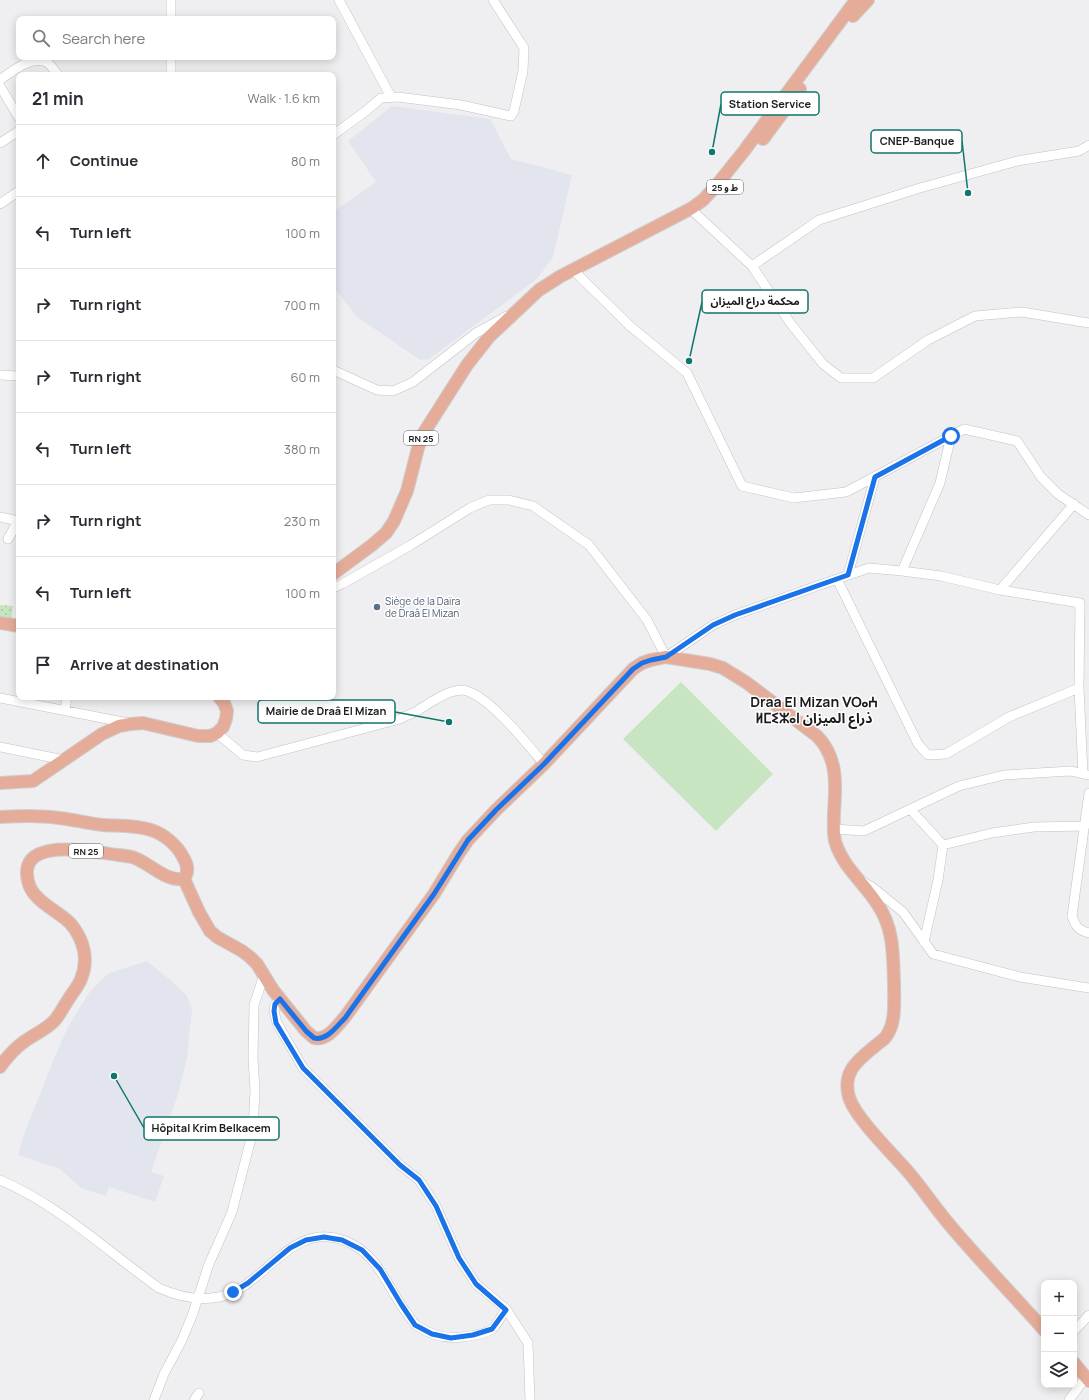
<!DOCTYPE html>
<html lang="en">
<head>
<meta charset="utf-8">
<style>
  :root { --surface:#fff; --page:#f2f2f3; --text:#2b2b33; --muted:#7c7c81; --line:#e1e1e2 }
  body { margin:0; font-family:Manrope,"Noto Sans Arabic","Noto Sans Tifinagh",sans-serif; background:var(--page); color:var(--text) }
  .controls { position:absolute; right:12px; bottom:12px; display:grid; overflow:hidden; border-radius:8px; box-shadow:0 2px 10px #0003 }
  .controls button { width:36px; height:36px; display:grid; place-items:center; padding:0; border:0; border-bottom:1px solid var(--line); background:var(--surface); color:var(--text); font:20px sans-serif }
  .stop { position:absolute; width:12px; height:12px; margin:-9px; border:3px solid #1a73e8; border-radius:50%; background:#fff }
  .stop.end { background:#1a73e8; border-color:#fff; box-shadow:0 1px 4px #0008 }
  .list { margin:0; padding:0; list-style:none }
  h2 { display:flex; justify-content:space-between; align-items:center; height:52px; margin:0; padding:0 16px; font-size:17px }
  h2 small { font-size:13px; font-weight:400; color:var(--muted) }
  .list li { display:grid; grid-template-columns:26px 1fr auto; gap:12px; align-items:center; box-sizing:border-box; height:72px; padding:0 16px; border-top:1px solid var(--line) }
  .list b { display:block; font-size:15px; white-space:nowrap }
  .list em { font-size:13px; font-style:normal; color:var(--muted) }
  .icon { flex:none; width:22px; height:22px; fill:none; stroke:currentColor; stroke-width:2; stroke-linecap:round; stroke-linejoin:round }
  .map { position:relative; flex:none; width:1089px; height:1400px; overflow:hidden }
  .search { position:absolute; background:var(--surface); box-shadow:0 2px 10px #0003; left:16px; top:16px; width:320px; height:44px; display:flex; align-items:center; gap:10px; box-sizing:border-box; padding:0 14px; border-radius:8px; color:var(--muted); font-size:15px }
  .panel { position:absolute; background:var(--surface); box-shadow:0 2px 10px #0003; left:16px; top:72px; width:320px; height:628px; border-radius:8px }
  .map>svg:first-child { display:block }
  .built { fill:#e3e5ee }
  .green { fill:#c7e5c1 }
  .garden { fill:url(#garden-dots) }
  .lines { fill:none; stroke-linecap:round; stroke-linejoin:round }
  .minor-casing { stroke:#c2c2c4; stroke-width:10 }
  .major-casing { stroke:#cdcdcd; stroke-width:14 }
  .minor { stroke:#fff; stroke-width:9 }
  .major { stroke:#e5ad99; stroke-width:12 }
  .route { stroke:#1a73e8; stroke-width:5 }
  .service-dot { fill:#5c6f8a; stroke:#fff; stroke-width:1.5 }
  .labels { text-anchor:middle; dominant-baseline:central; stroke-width:3; stroke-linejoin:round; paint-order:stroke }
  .shield { fill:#fff; stroke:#606060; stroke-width:1 }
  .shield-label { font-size:9px; font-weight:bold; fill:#1c1c1c }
  .service-label { font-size:10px; fill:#4e5e75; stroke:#fff; text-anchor:start }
  .district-label { font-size:14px; font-weight:bold; fill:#1c1c1c; stroke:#fff }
  .leader { fill:none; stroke:#0f766e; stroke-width:1.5 }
  .callout-dot { fill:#0f766e; stroke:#fff; stroke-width:1.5 }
  .callout { fill:#fff; stroke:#0f766e; stroke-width:1.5 }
  .callout-label { font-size:11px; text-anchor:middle; font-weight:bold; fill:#1c1c1c }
</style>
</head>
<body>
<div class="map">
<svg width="1089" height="1400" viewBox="0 0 1089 1400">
  <defs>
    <pattern id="garden-dots" width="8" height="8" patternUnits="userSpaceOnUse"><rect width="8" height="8" fill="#c7e5c1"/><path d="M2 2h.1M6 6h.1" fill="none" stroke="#aac4a5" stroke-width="1.8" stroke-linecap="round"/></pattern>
  </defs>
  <rect width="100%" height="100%" fill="#efeff1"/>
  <path class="built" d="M392 106 490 119 511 159 572 175 553 257 537 279 429 359 420 360 356 316 333 286V212L376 182 348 141Z
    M147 961 174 983 187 996 192 1009 187 1058 178 1094 151 1172 164 1176 155 1202 109 1187 106 1196 81 1188 60 1169 18 1155 25 1132 55 1056 68 1027 89 993 107 974Z"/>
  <path class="green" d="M681 682 773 774 716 831 623 739Z"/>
  <path class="garden" d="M0 605 13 606 11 620 0 619Z"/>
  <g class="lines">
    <g class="minor-casing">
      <path id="minor" d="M339 0 391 97
        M171 19V0
        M171 57V75
        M0 80C11 72 33 54 48 63 52 66 55 72 58 75
        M0 86 19 118
        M333 135 366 111 381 98 398 97 461 105 511 116 514 111 523 71 524 48 493 0
        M0 143 19 131
        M0 204 19 191
        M696 214 752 266 819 220 920 188 1017 161 1079 151 1089 145
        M752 266 791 324 823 364 841 378H873L928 340 975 316 1022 312 1089 323
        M572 269 630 326 687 373 742 486 794 498 846 492 964 429 1017 441 1041 477 1058 494 1089 515
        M333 370 377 390 393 391 413 382 476 333 507 316
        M0 375 19 376
        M0 517 18 521
        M8 539 19 519
        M902 571 941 576 1000 590 1080 603 1079 688 1009 717 946 754 928 755 918 744 837 579 869 568 902 571 940 483 951 436
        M848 575 875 477
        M333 588 342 584 411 545 470 508 489 500H509L533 506 589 545 647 620 666 657 713 625 735 615 837 579
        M1000 590 1074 504
        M1079 688 1083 774
        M0 698 128 723
        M65 710 67 697
        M217 733 243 755 257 757 400 719C405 716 411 714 417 711 428 704 439 696 451 692 454 691 460 690 463 690 488 694 528 745 544 764
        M0 747 64 760
        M1089 793 1072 916C1076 927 1078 930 1089 933
        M911 810 943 845 992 833 1034 827 1085 826
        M833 829 864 831 959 786 1004 775 1071 771 1089 775
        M862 881 872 887 903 912 933 954 1020 977 1089 988
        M924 942 938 880 943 845
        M281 999 275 1005 274 1011 277 1023 303 1068 400 1165 419 1180 436 1206 459 1258 476 1284 506 1309 528 1343 530 1400
        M0 1180C59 1205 107 1251 159 1288 177 1296 199 1301 219 1297 264 1288 290 1221 343 1240 377 1252 386 1284 405 1311 409 1315 412 1322 416 1325 430 1335 446 1339 462 1337 470 1336 486 1334 492 1329 497 1325 502 1315 506 1309
        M1074 1331 1089 1315
        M154 1400 164 1374 182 1340 192 1316 209 1264 232 1212 253 1131 255 1090 253 1058 254 1005 264 975
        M194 1400 199 1393
        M1069 1400 1086 1377"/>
    </g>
    <g class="major-casing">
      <path id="major" d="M853 16 868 0
        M763 139 800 89
        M333 574 372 545 386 533 394 521 407 491 418 448 423 434 467 365 489 337 539 290 561 276 692 208 703 200 716 186 744 151 856 0
        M0 623 19 626
        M0 783 33 781 102 734 119 726 131 724 143 723 198 736H210L217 733 223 727 226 719 227 711 224 703 219 697
        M0 817C23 816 44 815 67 819 79 821 91 824 103 825 119 826 136 825 151 830 164 834 177 845 183 857 188 865 189 872 184 879 165 882 149 862 132 857 123 855 114 855 105 853 81 850 18 839 28 881 32 901 57 910 70 923 84 939 89 960 81 979 78 987 72 993 68 1000 64 1006 60 1014 55 1020 47 1029 35 1034 25 1041 15 1048 7 1057 0 1067
        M184 879 199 912 210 931 217 937 242 951 250 957 257 964 273 990 306 1031 314 1038C327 1041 337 1026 345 1017L434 894 459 853 468 840 496 810 544 764 633 669 642 663 651 660 666 657 710 664 723 668 747 683 817 736C838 757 836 785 834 812 834 822 833 831 835 841 842 866 865 884 878 905 894 929 893 955 894 983 894 995 895 1007 893 1019 892 1025 889 1033 885 1038 882 1041 877 1044 874 1047 857 1061 842 1072 849 1097 855 1118 895 1156 910 1174 925 1192 938 1212 954 1230 983 1264 1014 1296 1044 1330
        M1074 1363 1089 1381"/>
    </g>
    <use href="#minor" class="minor"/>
    <use href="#major" class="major"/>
  </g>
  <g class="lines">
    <path class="route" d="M233 1292 248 1283 290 1248 306 1240 324 1237 342 1240 362 1250 380 1269 401 1304 415 1325 432 1334 451 1338 473 1335 492 1329 506 1310 476 1284 459 1258 436 1206 419 1180 400 1165 303 1068 276 1023 274 1011 275 1004 280 999 306 1031 314 1038C327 1041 337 1026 345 1018L434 894 468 840 496 810 544 764 633 669 642 663 651 660 666 657 713 625 735 615 848 575 875 477 951 436"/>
  </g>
  <circle class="service-dot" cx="377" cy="607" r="4"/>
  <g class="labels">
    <g class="shield">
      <rect x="707" y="180" width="36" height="14" rx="3"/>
      <rect x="404" y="431" width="34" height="14" rx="3"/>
      <rect x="69" y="844" width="34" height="14" rx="3"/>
    </g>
    <g class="shield-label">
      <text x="725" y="187">ط و 25</text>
      <text x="421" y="438">RN 25</text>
      <text x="86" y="851">RN 25</text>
    </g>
    <g class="service-label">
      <text x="385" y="601">Siège de la Daïra<tspan x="385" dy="12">de Draâ El Mizan</tspan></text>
    </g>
    <g class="district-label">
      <text x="814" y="701">Draa El Mizan ⴸⵔⴰⵄ<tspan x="814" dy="16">ⵍⵎⵉⵣⴰⵏ ذراع الميزان</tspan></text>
    </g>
  </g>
  <path class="leader" d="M712 152L721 104M968 193L962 141M689 361L702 302M449 722L395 712M114 1076L144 1128"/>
  <g class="callout-dot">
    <circle cx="712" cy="152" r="4"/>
    <circle cx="968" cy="193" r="4"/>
    <circle cx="689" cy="361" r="4"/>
    <circle cx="449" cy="722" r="4"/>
    <circle cx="114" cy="1076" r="4"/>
  </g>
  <g class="callout">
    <rect x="721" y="92" width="98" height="23" rx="4"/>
    <rect x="871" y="130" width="91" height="23" rx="4"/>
    <rect x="702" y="290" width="106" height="23" rx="4"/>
    <rect x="258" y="700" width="137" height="23" rx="4"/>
    <rect x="144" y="1117" width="135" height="23" rx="4"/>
  </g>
  <g class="callout-label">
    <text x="770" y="108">Station Service</text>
    <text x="917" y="145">CNEP-Banque</text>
    <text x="755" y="305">محكمة دراع الميزان</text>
    <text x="326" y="715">Mairie de Draâ El Mizan</text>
    <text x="211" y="1132">Hôpital Krim Belkacem</text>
  </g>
</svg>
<div class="controls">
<button>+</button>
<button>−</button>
<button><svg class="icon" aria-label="layers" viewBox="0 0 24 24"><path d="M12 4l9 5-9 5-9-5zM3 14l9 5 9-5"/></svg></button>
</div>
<div class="stop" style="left:951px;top:436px"></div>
<div class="stop end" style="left:233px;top:1292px"></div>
<div class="search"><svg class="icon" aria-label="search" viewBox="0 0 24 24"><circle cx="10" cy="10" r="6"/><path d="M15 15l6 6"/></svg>Search here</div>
<section class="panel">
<h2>21 min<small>Walk · 1.6 km</small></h2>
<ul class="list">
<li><svg class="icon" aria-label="ahead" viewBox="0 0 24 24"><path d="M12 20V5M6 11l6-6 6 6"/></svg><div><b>Continue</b></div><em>80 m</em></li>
<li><svg class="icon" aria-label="left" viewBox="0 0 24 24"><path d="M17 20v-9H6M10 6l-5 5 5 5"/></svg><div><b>Turn left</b></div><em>100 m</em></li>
<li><svg class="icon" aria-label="right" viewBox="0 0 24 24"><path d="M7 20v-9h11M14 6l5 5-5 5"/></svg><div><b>Turn right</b></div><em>700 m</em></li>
<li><svg class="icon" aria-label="right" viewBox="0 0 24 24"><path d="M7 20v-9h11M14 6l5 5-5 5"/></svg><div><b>Turn right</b></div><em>60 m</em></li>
<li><svg class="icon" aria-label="left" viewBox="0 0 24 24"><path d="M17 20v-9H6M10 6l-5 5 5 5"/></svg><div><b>Turn left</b></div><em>380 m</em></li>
<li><svg class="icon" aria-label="right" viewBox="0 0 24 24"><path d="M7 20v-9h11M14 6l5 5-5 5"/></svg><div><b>Turn right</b></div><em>230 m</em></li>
<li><svg class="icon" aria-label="left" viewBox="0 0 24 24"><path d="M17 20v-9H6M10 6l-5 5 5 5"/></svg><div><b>Turn left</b></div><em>100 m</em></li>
<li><svg class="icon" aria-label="arrive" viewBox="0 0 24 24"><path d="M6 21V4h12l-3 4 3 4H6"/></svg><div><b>Arrive at destination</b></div></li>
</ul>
</section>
</div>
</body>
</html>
